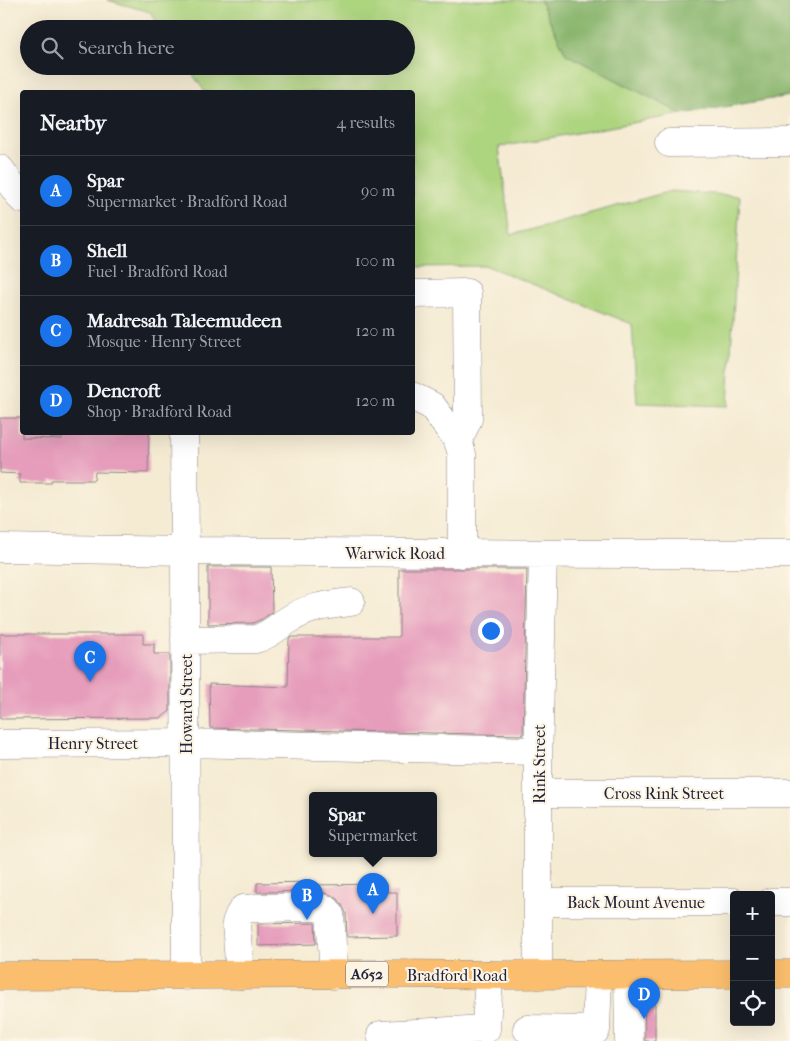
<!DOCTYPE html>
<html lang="en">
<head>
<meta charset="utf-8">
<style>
  :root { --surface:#171b24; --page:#242831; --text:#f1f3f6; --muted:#9ea1a6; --line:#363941; --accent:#1a73e8 }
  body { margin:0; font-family:"IM FELL French Canon",serif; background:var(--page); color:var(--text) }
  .controls { position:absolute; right:15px; bottom:15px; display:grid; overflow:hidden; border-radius:5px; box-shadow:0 5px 20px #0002 }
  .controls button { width:45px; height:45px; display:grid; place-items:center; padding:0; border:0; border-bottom:1px solid var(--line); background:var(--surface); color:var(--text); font:25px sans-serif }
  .you { position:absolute; left:490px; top:630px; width:18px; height:18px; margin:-12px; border:4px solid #fff; border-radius:50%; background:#1a73e8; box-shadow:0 0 0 8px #1a73e833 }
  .badge { display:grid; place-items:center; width:32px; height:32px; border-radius:50%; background:var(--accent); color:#fff; font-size:16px; font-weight:700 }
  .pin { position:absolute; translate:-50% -41px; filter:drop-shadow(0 1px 2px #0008) }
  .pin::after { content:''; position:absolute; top:26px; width:18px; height:15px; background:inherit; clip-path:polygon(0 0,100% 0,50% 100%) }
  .popup { position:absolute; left:309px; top:792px; width:128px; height:65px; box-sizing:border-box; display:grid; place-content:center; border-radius:5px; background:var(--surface); filter:drop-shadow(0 1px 4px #0005); font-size:16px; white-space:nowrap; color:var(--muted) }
  .popup b { font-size:19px; color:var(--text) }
  .popup::after { content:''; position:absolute; left:50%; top:100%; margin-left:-10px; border:10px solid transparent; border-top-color:var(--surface) }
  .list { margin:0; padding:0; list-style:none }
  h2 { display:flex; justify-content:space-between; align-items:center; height:65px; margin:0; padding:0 20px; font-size:21px }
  h2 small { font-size:16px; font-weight:400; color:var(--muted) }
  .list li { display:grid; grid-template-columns:32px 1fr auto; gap:15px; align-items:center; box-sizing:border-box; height:70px; padding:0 20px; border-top:1px solid var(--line) }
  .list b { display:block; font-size:19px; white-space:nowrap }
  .list p { margin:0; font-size:16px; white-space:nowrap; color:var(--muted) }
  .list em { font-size:16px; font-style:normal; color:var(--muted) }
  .icon { flex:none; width:28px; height:28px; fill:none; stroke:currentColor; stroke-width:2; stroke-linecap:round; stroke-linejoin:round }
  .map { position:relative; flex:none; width:790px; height:1041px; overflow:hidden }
  .search { position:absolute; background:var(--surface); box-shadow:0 5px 20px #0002; left:20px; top:20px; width:395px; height:55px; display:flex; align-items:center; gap:12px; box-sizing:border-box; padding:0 18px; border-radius:28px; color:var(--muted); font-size:19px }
  .panel { position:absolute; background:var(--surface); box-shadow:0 5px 20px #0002; left:20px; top:90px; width:395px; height:345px; border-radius:5px }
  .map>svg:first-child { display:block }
  .green { fill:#add47f; stroke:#687b5d }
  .forest { fill:#8ab66e; stroke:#566c54 }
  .building { fill:#e69dbc }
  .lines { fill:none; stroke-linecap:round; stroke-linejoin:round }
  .minor-casing { stroke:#8c8687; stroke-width:29 }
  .major-casing { stroke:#8c8687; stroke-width:29 }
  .minor { stroke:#fff; stroke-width:28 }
  .major { stroke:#fbbe6e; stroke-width:28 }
  .labels { text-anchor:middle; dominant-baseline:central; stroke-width:4; stroke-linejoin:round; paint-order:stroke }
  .shield { fill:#fcf5e5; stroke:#63616e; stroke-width:1 }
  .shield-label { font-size:15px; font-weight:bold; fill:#22223b }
  .street-label { font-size:16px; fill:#22223b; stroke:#fcf5e5 }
</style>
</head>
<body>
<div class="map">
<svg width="790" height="1041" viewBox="0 0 790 1041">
  <rect width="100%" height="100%" fill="#fcf5e5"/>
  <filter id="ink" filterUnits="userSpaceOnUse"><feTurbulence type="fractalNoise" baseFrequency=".02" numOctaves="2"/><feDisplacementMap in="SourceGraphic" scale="10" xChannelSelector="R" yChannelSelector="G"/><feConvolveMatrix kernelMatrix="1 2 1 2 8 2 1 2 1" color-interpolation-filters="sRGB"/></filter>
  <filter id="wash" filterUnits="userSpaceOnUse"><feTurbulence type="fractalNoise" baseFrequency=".0096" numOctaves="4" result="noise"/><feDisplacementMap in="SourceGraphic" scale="20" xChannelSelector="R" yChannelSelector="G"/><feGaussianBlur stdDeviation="1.12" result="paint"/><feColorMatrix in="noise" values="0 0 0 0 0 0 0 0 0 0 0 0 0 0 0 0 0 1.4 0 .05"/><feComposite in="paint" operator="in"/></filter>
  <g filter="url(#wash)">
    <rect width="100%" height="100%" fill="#f5ebd3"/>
    <path class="green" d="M107 0H540L566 54 682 114 499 147 511 235 671 191 740 196 728 406 637 403 632 324 487 266 413 267 412 92H205L187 66H406V29H162L150 12Z"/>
    <path class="forest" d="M540 0H790V96L682 114 566 54Z"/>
    <g id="blocks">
      <path class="building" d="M0 418H22V438L62 439V432H149L148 473 95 472 94 480H51V483H20V474L0 473Z
        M208 567H271L272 612 262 619 253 623 208 624Z
        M399 569H527L523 735 210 728 209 684 288 687 289 638 291 637H399Z
        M0 634H143V644H154V654H170V711L161 718 0 719Z
        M315 882V885L386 884V892H397V936L347 937 346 913 342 905 338 899 329 894 315 891 257 892V883Z
        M315 923 316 944 258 946V924Z
        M644 997H655V1041H645Z"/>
    </g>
  </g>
  <g filter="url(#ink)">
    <use href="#blocks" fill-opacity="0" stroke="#8c8687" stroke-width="1"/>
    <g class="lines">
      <g class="minor-casing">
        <path id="minor" d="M669 143 790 142
          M0 169 22 199
          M412 294 467 293 468 419 458 441
          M412 396 432 406 458 441 462 454V554
          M184 432 185 552 186 976
          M0 548C263 553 527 554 790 554
          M185 640 256 639C272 634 276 627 290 619 308 607 329 605 351 602
          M0 744 186 743 538 751
          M538 793H790
          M539 902H734
          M771 902H790
          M240 975 236 923 239 915 243 909 258 908 315 907 326 909 330 914 334 975
          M538 975V764L543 554
          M628 975 629 1041
          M527 1029 596 1030 598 975
          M381 1035 486 1029 489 975"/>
      </g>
      <g class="major-casing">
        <path id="major" d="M771 974H790
          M0 976 391 974 506 975 734 974"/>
      </g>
      <use href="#minor" class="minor"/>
      <use href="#major" class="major"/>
    </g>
  </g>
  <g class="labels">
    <rect class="shield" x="346" y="961.5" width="42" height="25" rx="4"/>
    <g class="shield-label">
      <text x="367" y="974">A652</text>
    </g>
    <g class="street-label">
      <text x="395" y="553">Warwick Road</text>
      <text transform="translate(186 704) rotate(-90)">Howard Street</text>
      <text x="93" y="743">Henry Street</text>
      <text transform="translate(539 764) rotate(-90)">Rink Street</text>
      <text x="664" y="793">Cross Rink Street</text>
      <text x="636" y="902">Back Mount Avenue</text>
      <text x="457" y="975">Bradford Road</text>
    </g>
  </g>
</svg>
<div class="controls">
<button>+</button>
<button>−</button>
<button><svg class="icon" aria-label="locate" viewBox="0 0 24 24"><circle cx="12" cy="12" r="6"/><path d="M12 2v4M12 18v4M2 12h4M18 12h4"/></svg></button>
</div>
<div class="you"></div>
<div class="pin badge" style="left:373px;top:914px">A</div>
<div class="popup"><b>Spar</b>Supermarket</div>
<div class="pin badge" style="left:307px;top:920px">B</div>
<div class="pin badge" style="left:90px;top:682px">C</div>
<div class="pin badge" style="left:644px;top:1019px">D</div>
<div class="search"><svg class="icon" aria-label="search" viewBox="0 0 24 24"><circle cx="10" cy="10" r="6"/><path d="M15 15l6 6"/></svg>Search here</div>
<section class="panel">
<h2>Nearby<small>4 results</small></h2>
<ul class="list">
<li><span class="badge">A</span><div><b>Spar</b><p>Supermarket · Bradford Road</p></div><em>90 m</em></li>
<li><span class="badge">B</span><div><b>Shell</b><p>Fuel · Bradford Road</p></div><em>100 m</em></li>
<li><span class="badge">C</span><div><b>Madresah Taleemudeen</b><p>Mosque · Henry Street</p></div><em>120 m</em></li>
<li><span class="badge">D</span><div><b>Dencroft</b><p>Shop · Bradford Road</p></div><em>120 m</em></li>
</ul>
</section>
</div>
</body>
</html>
